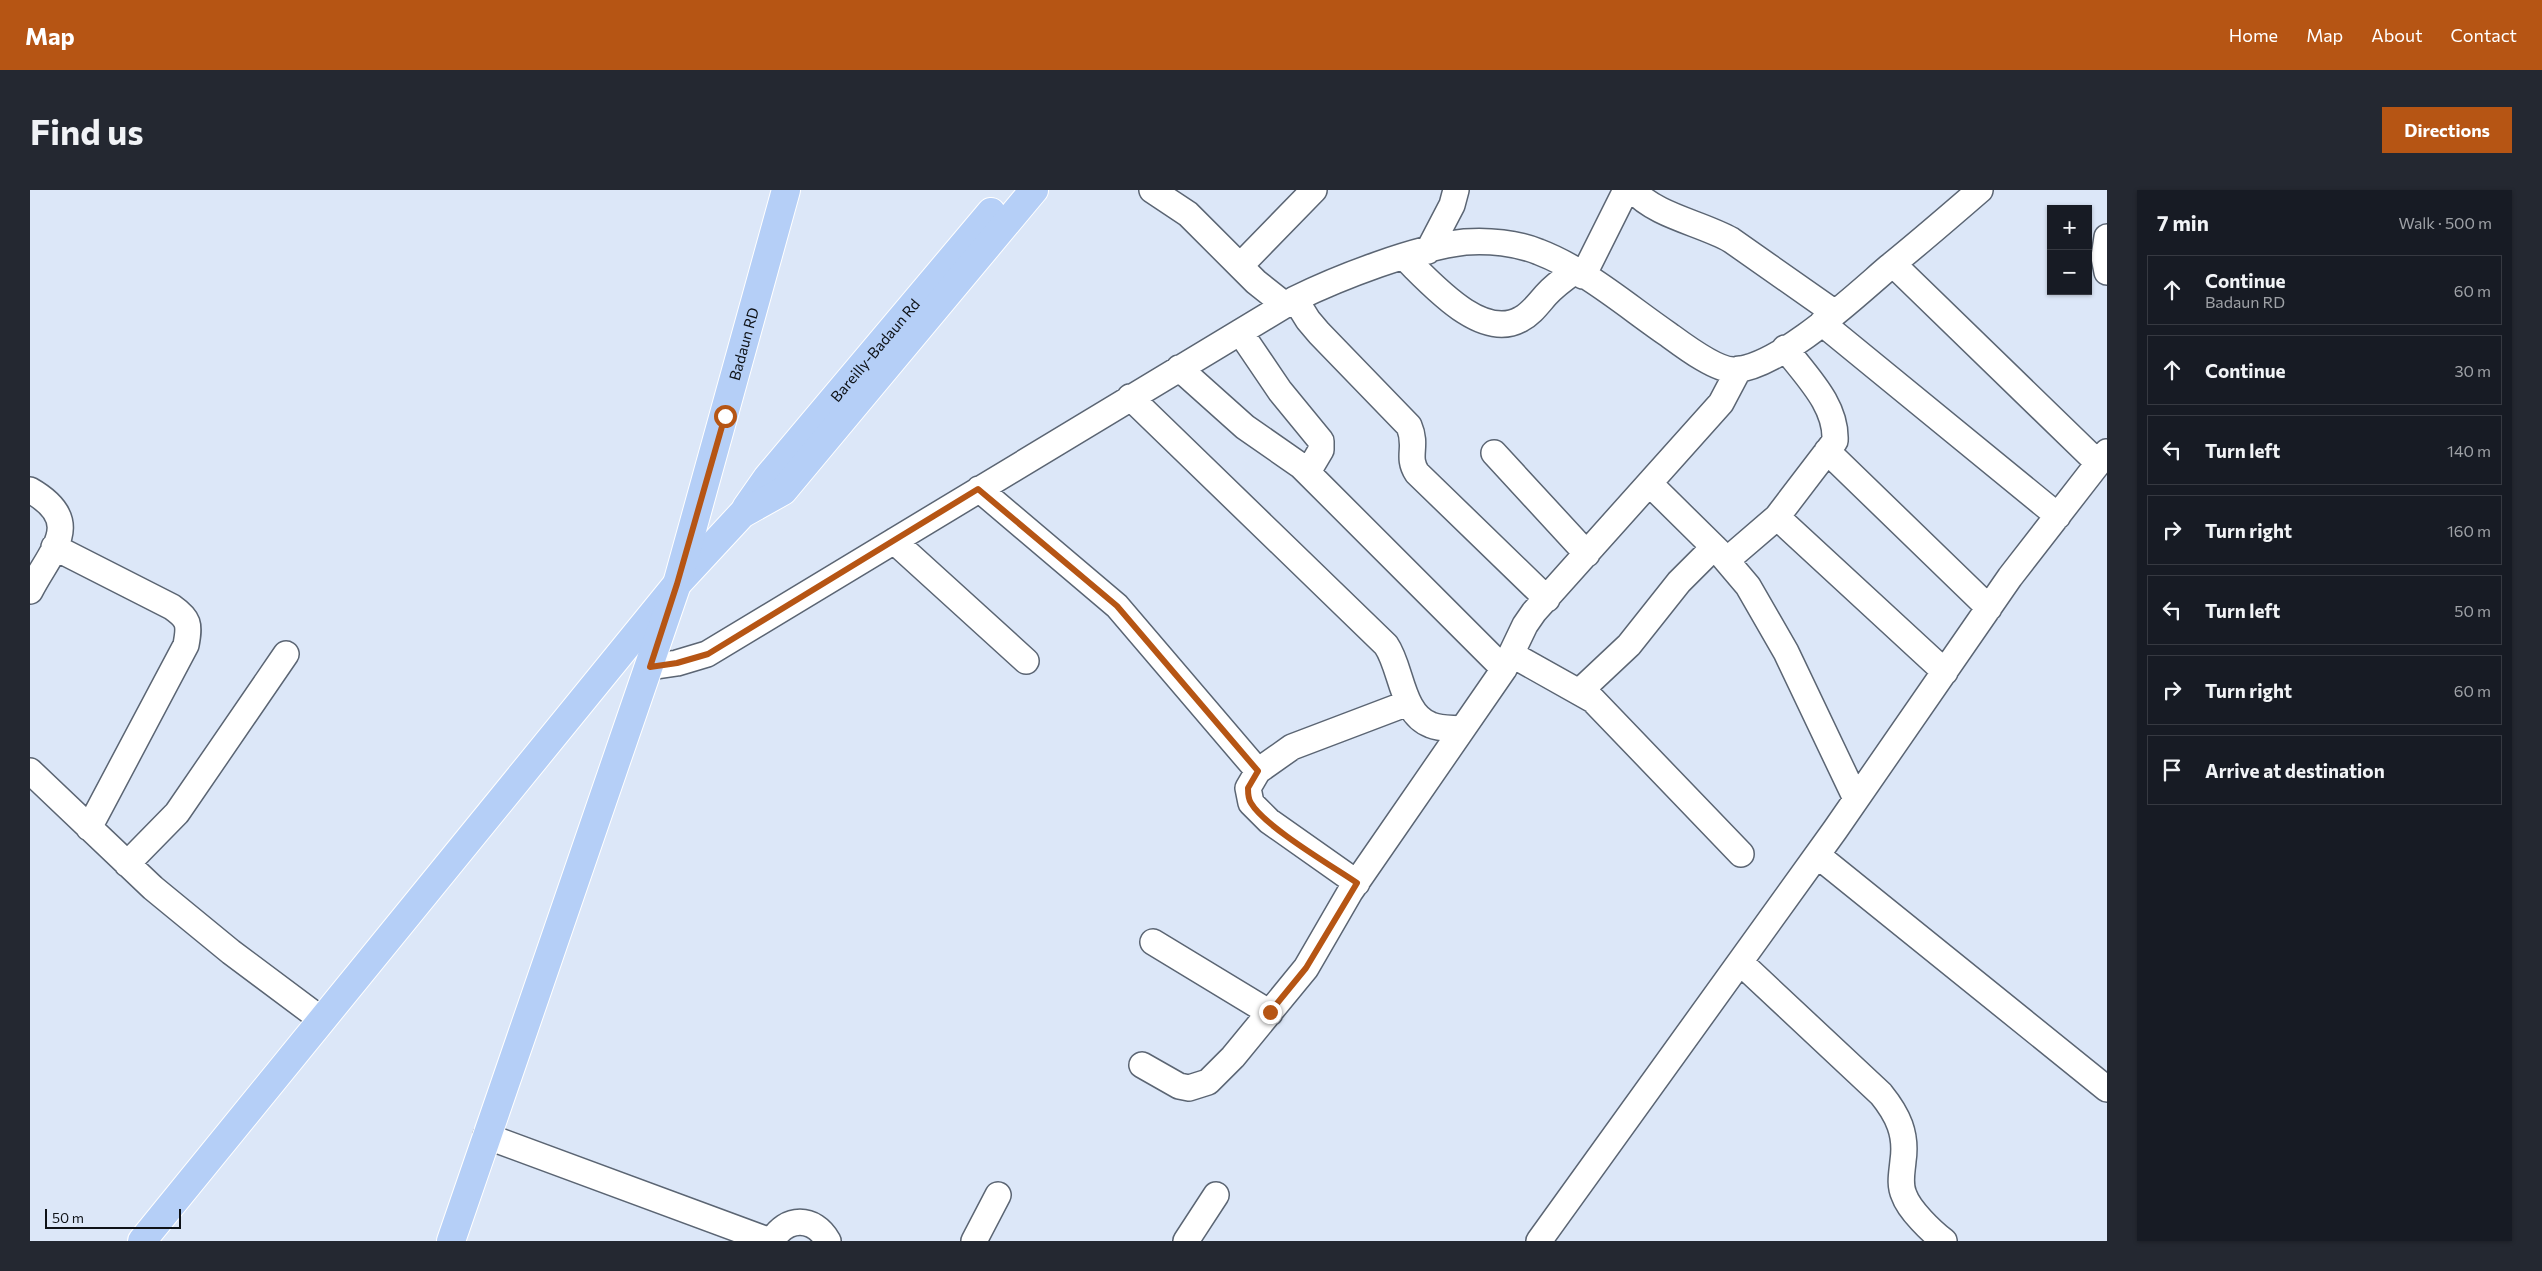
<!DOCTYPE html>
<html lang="en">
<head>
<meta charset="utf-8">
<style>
  :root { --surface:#171b24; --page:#242831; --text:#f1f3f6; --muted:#9ea1a6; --line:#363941; --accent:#b65514 }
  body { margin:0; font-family:Commissioner,sans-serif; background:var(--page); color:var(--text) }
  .controls { position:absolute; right:15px; top:15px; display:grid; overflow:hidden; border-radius:0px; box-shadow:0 1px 4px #0004 }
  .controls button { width:45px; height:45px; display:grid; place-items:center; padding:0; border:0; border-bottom:1px solid var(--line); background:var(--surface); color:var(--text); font:25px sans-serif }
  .scale { position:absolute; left:15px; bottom:12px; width:136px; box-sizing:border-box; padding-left:5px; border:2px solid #0e1217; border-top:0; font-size:14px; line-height:18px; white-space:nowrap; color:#0e1217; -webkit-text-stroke:4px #dce7f8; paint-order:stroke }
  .stop { position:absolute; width:15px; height:15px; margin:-11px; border:4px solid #b65514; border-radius:50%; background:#fff }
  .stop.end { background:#b65514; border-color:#fff; box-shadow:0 1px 5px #0008 }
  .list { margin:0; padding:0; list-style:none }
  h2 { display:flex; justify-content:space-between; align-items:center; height:65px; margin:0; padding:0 20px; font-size:21px }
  h2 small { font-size:16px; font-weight:400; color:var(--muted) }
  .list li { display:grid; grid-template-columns:32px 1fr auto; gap:15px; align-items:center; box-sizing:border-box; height:70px; margin:0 10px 10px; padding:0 10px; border:1px solid var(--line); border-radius:0px }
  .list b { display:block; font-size:19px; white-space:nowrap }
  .list p { margin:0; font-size:16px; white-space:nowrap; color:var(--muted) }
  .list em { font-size:16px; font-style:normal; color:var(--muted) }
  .icon { flex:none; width:28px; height:28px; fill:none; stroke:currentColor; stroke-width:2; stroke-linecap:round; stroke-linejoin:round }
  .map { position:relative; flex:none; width:2077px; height:1051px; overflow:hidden; border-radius:0px }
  header { display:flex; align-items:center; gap:30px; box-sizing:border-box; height:70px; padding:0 25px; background:var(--accent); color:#fff }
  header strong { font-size:24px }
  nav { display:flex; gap:28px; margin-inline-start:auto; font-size:18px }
  .intro { display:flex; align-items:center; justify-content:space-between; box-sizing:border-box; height:120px; padding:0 30px }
  h1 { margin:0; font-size:35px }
  .button { padding:12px 22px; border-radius:0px; background:var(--accent); color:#fff; font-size:18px; font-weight:700 }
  main { display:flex; gap:30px; padding:0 30px }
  aside { flex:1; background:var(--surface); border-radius:0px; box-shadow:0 1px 4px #0004 }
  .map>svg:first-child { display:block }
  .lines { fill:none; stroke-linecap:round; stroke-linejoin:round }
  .minor-casing { stroke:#5b6573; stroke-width:28 }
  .major-casing { stroke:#fff; stroke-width:30 }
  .minor { stroke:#fff; stroke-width:25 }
  .major { stroke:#b5cff7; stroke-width:28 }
  .route { stroke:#b65514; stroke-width:6 }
  .labels { text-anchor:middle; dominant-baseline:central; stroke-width:5; stroke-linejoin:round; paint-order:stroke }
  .street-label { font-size:15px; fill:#0e1217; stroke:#dce7f8 }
</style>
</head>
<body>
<header>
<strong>Map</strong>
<nav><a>Home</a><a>Map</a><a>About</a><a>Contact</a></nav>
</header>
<div class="intro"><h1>Find us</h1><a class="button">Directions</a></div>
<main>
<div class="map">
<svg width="2077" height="1051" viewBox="0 0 2077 1051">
  <rect width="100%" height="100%" fill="#dce7f8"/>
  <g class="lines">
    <g class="minor-casing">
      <path id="minor" d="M1122 0 1158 24 1226 92 1255 115
        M1603 0C1626 26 1671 33 1701 50L1805 123
        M2077 47 2074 67 2077 82
        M1398 61 1422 15 1426 0
        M1374 67C1400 92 1451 152 1491 129 1501 124 1508 114 1516 105 1524 96 1535 88 1545 81
        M1863 74 2068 273
        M1210 76 1284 0
        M1553 86 1596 0
        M1265 109 1278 130 1289 143 1379 236C1388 257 1376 266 1387 283L1517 409
        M1792 133 2028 326
        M1210 142 1250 201 1291 251V260L1278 282
        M1149 178 1215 237 1271 276 1474 479
        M1100 207 1356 455C1372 478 1371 524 1401 535 1410 539 1422 538 1432 539
        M1797 261 1959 418
        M1464 263 1557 364
        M1620 294 1690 363 1718 396 1756 462 1826 609
        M949 299 1087 416 1228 581
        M0 300C56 332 21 360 0 401
        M1747 327 1915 482
        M864 351 996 471
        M24 357 142 417C159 429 160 434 156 455L59 638
        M1697 370 1747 327 1805 251C1807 215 1776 186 1755 158
        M1481 464 1563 510 1711 664
        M620 477 647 473 677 464 1265 109C1310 87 1385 58 1435 52 1458 50 1487 53 1509 62 1556 80 1598 117 1639 145 1654 156 1687 181 1705 180 1751 176 1824 107 1859 77 1890 52 1920 26 1950 0
        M1549 502 1599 455 1649 392 1684 357
        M0 581 123 698 201 762 292 830
        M1787 665 2077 899
        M97 674 147 623 256 464
        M1327 693 1239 631 1221 613 1218 598 1228 581 1262 557 1378 513
        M1123 752 1240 823
        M1710 772 1851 904C1868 925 1877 944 1873 971 1872 983 1869 994 1874 1005 1879 1020 1902 1042 1914 1051
        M1112 875 1149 896 1159 898 1178 892 1203 867 1276 778 1320 702 1474 479 1495 435 1504 422 1691 213 1709 179
        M456 946 740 1051
        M742 1051C756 1026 784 1026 798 1051
        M944 1051 968 1005
        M1156 1051 1186 1005
        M1509 1051 1805 640 1980 387 2077 262"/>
    </g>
    <g class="major-casing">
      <g id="major">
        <path id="s1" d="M716 318 737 288 961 22"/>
        <path d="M112 1051 647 394 712 324 753 301 1004 0"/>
        <path id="s2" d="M421 1051 647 394 756 0"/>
      </g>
    </g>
    <use href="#minor" class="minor"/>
    <use href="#major" class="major"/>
  </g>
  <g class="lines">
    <path class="route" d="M695 226 647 394 620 477 647 473 678 464 948 299 1087 416 1228 581 1218 598C1218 603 1218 609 1221 613 1235 637 1302 676 1327 693L1276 778 1240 822"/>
  </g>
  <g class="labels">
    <g class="street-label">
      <text stroke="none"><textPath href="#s2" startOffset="944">Badaun RD</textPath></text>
      <text stroke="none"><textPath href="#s1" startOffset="204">Bareilly-Badaun Rd</textPath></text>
    </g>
  </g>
</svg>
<div class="controls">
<button>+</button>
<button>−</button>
</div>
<div class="scale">50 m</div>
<div class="stop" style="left:695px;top:226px"></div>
<div class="stop end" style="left:1240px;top:822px"></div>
</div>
<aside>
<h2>7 min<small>Walk · 500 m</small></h2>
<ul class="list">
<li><svg class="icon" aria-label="ahead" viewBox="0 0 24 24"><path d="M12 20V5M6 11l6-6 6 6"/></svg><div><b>Continue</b><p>Badaun RD</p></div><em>60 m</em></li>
<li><svg class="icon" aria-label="ahead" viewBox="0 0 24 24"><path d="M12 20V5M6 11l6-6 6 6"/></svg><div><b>Continue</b></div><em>30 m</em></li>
<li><svg class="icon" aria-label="left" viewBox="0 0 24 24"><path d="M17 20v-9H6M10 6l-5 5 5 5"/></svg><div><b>Turn left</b></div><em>140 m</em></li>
<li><svg class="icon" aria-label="right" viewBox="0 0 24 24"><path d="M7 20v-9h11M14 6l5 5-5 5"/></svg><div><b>Turn right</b></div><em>160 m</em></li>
<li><svg class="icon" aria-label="left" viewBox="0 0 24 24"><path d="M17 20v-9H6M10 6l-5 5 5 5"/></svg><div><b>Turn left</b></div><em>50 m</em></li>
<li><svg class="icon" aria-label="right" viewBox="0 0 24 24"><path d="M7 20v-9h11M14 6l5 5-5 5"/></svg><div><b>Turn right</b></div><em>60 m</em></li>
<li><svg class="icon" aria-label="arrive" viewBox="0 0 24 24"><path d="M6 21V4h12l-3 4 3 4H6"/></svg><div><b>Arrive at destination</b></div></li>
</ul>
</aside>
</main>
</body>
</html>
